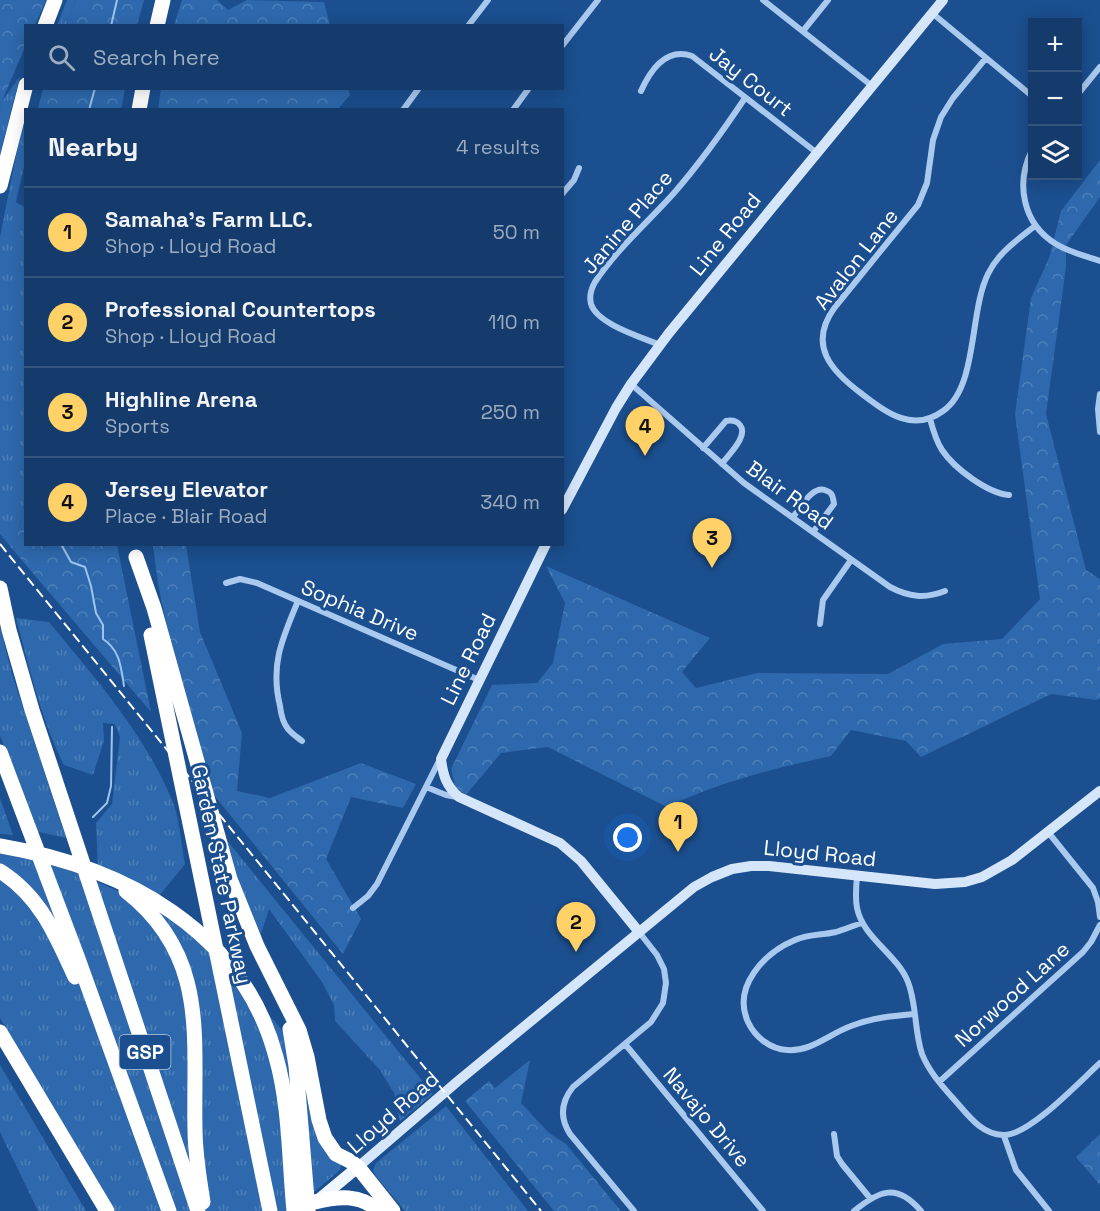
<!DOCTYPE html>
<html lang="en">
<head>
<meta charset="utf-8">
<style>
  :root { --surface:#143b6b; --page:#1d4271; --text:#f1f3f6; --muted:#9dadc1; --line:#33557e; --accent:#ffd166 }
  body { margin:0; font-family:"Space Grotesk",sans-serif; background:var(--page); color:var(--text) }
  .controls { position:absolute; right:18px; top:18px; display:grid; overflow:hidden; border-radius:0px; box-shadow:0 3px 15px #0003 }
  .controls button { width:54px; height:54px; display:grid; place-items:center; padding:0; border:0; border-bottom:2px solid var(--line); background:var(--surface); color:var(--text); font:30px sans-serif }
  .you { position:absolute; left:628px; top:838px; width:21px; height:21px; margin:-15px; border:4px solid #fff; border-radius:50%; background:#1a73e8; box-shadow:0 0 0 9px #1a73e833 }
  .badge { display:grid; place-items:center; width:39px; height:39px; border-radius:50%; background:var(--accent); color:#111; font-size:20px; font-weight:700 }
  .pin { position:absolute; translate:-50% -50px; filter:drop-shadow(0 2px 3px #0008) }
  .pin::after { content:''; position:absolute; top:32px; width:21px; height:18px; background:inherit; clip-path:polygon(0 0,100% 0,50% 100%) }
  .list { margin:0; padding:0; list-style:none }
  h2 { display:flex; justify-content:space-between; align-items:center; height:78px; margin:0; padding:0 24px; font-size:26px }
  h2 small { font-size:20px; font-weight:400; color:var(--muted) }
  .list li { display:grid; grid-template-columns:39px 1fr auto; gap:18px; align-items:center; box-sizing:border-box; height:90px; padding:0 24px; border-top:2px solid var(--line) }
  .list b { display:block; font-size:22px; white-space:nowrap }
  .list p { margin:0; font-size:20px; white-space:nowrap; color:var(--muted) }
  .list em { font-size:20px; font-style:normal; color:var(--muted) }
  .icon { flex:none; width:33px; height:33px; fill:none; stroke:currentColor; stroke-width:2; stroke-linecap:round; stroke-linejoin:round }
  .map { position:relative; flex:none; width:1100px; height:1211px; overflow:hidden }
  .search { position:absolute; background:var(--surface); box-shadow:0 3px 15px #0003; left:24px; top:24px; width:540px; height:66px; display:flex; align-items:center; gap:15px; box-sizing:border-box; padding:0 21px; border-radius:0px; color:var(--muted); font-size:22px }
  .panel { position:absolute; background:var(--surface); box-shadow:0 3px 15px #0003; left:24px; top:108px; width:540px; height:438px; border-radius:0px }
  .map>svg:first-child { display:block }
  .grass { fill:url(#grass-tufts) }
  .forest { fill:url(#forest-crowns) }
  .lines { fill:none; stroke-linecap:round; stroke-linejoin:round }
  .stream { stroke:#9cc4f0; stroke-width:2 }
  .street { stroke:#a9c9ee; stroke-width:6 }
  .secondary { stroke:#d6e6fa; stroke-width:10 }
  .primary { stroke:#f0f6ff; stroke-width:12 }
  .highway { stroke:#fff; stroke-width:15 }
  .rail { stroke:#fff; stroke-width:2; stroke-dasharray:10 4.5; stroke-linecap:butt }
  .labels { text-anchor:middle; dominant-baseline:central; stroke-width:6; stroke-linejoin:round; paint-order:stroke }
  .shield { fill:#1b4f8f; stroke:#bbcadd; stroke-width:1.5 }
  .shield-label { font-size:20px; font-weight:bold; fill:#fff }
  .street-label { font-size:21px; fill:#fff; stroke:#1b4f8f }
</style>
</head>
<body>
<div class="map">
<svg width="1100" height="1211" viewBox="0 0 1100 1211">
  <defs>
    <pattern id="grass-tufts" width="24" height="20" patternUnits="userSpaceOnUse" patternTransform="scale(1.5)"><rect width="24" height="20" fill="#2e69ad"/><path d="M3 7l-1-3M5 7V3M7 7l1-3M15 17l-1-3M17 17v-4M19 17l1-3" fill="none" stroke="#4d80b9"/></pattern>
    <pattern id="forest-crowns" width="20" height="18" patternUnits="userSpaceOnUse" patternTransform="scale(1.5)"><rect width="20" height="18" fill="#2e69ad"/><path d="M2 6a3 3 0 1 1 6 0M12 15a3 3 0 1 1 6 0" fill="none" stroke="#4d80b9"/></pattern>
  </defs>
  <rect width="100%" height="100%" fill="#1b4f8f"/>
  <path class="grass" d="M67 0H76L66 25 57 26Z
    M20 76 0 154V110L2 101Z
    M25 121V162L16 202 26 208 25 502 14 551 0 534V237L19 141Z
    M16 618 49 622C95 678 144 733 172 800 180 819 181 844 185 864L159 896 98 868 96 823 112 804 120 737 115 724 103 723 104 741 93 775 64 765C41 720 29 666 16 618Z
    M0 627 12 674 66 838 35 831 0 735Z
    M221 833 433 1094 400 1121 394 1093 380 1070 335 1021 334 1005 322 982 269 909 261 934 236 880Z
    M0 854 28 858 69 869 166 913 201 942 239 980 281 1029 304 1063 341 1166 340 1170 292 1211H115L0 1018Z
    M0 1065 86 1211H38L0 1132Z
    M446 1106 528 1211H405L375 1175 373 1170 376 1163Z"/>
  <path class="forest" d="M0 0H46L35 25 26 26 25 47 2 101 0 110Z
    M76 0H144L137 25H66Z
    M182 0H217L228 10 247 0 324 2 330 25H174Z
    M43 88H125V89L121 109H38Z
    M348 88 350 95 338 109H158L161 89Z
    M1100 160V197L1066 245V267L1046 414 1086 570 1100 579V698L1097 700 1051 694 921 757 906 741 851 730 831 756C776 768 719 782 667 807L548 747 501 753 466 795 455 786 451 769 492 685 537 683 553 663 565 603 546 566 710 638 682 672 696 688 757 673 888 674 943 644 1002 639 1040 599 1015 414 1031 298 1049 258 1061 211Z
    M25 502 26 544 117 545 151 712 14 551Z
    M153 545H186L200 632 242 733 237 791 270 798 361 763 416 784 403 808 351 797 326 859 361 919 343 954 205 784 193 749 158 584Z
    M0 798 13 835 0 834Z
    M530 1060 521 1103 549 1133 566 1144 621 1211H554L465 1101 489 1081 495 1088Z
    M1100 1134V1185L1076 1157Z"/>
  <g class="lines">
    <path class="stream" d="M111 26 117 0
      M89 110 95 88
      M61 544 71 562 85 567 91 586 96 613 103 625V639C120 650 121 667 124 686
      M93 817 107 803 111 786 112 727"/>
    <path class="street" d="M763 0 872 86
      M932 13 1032 96
      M468 26 488 0
      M803 31 828 0
      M562 46 598 0
      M986 58 953 98 941 117 933 140 927 183 918 205 835 307C807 345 831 371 862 394 887 413 913 433 943 411 978 387 969 312 988 274 998 253 1017 240 1035 226
      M641 91C650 71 666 47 692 56L817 153
      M1078 94 1100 67
      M403 110 419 88
      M513 110 529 88
      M1032 150C1015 184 1023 224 1056 244 1069 252 1085 256 1100 261
      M562 194 574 180 579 168
      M660 345C641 337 597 324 591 304 589 296 591 289 595 282 617 249 648 222 674 193 700 163 723 131 745 98
      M631 384 744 483 890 587C909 597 925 599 945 591
      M1100 394 1098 409 1100 432
      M930 419C933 430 936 441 942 450 954 468 987 493 1009 495
      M703 448 726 421C731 420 736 420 740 425 749 436 728 455 722 464
      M793 517C800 509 813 483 827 491 833 493 833 498 834 504L813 532
      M226 583 240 579 257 583 479 680
      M298 601C282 639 270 665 280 706 281 714 283 723 288 729 291 733 297 737 302 741
      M820 624 823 600 851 560
      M426 787 446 795 457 797
      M1048 832 1093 888 1098 902 1100 917
      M857 876C856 887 855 898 857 908 863 938 897 954 908 982 917 1005 914 1030 922 1054 930 1074 945 1089 959 1105 971 1119 983 1134 1003 1135 1028 1137 1080 1081 1100 1063
      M353 908 368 896 377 884 440 759
      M862 923C853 926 845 929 836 932 823 935 808 934 795 940 764 953 732 987 748 1022 755 1037 770 1049 787 1050 811 1052 829 1034 851 1026 871 1018 892 1016 914 1014
      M625 1044 763 1211
      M939 1082 1083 952 1091 942 1100 925
      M834 1134 837 1156 842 1164 870 1198
      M1004 1136 1016 1170 1049 1211
      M634 1211 570 1134C559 1117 561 1102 573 1087L651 1022 663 1003 666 983 664 969 657 955 639 932
      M854 1211C880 1190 897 1183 921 1211"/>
    <path class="secondary" d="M562 510 616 408 631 384 669 333 943 0
      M546 544 441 759C443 775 446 786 459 797L560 843 581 861 639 932
      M358 1167 458 1081 694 887 712 877 732 869 751 866H769L935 884 965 882 982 877 1012 860 1100 791"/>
    <path class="primary" d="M317 1201 358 1167"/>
    <path class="highway" d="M45 26 55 0
      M157 26 163 0
      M139 110 143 88
      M0 186 26 85
      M136 557 154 608 230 879 257 946 299 1030 307 1057 319 1120 325 1138 336 1154 350 1161 358 1167 393 1211
      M0 588 9 630 32 710 198 1211
      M151 635 270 1211
      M0 752 77 956 169 1211
      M0 846C123 867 242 929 276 1057 290 1106 289 1161 294 1211
      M0 871C40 896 56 935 75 977
      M126 891C209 956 193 1037 195 1129 195 1154 199 1177 203 1202
      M290 1029 296 1066 308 1211
      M0 1032 107 1211
      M315 1202C338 1196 360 1194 379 1211"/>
    <path class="rail" d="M0 544 541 1211"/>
  </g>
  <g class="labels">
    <rect class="shield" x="119.5" y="1035" width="51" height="34" rx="4.5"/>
    <g class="shield-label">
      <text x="145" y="1052">GSP</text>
    </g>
    <g class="street-label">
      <text transform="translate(751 81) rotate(38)">Jay Court</text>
      <text transform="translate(627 222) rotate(-50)">Janine Place</text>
      <text transform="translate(725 234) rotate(-51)">Line Road</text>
      <text transform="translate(856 259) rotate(-52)">Avalon Lane</text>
      <text transform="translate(790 495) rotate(36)">Blair Road</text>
      <text transform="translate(360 610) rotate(23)">Sophia Drive</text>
      <text transform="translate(468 659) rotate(-64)">Line Road</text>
      <text transform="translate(820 853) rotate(6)">Lloyd Road</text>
      <text transform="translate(222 874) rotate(78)">Garden State Parkway</text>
      <text transform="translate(1012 994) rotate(-42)">Norwood Lane</text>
      <text transform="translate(393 1112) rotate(-41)">Lloyd Road</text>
      <text transform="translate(707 1117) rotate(50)">Navajo Drive</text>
    </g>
  </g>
</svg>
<div class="controls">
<button>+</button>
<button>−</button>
<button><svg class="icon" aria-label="layers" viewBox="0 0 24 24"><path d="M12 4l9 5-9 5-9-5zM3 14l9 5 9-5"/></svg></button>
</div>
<div class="you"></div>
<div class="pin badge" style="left:678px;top:852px">1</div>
<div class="pin badge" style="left:576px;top:952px">2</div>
<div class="pin badge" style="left:712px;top:568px">3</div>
<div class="pin badge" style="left:645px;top:456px">4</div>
<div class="search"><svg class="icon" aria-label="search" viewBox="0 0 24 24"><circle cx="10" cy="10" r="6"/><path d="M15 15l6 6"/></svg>Search here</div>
<section class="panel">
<h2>Nearby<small>4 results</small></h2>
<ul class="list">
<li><span class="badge">1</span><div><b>Samaha's Farm LLC.</b><p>Shop · Lloyd Road</p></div><em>50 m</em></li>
<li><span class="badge">2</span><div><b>Professional Countertops</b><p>Shop · Lloyd Road</p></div><em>110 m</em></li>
<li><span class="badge">3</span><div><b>Highline Arena</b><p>Sports</p></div><em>250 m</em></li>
<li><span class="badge">4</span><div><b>Jersey Elevator</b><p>Place · Blair Road</p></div><em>340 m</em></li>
</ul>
</section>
</div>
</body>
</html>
